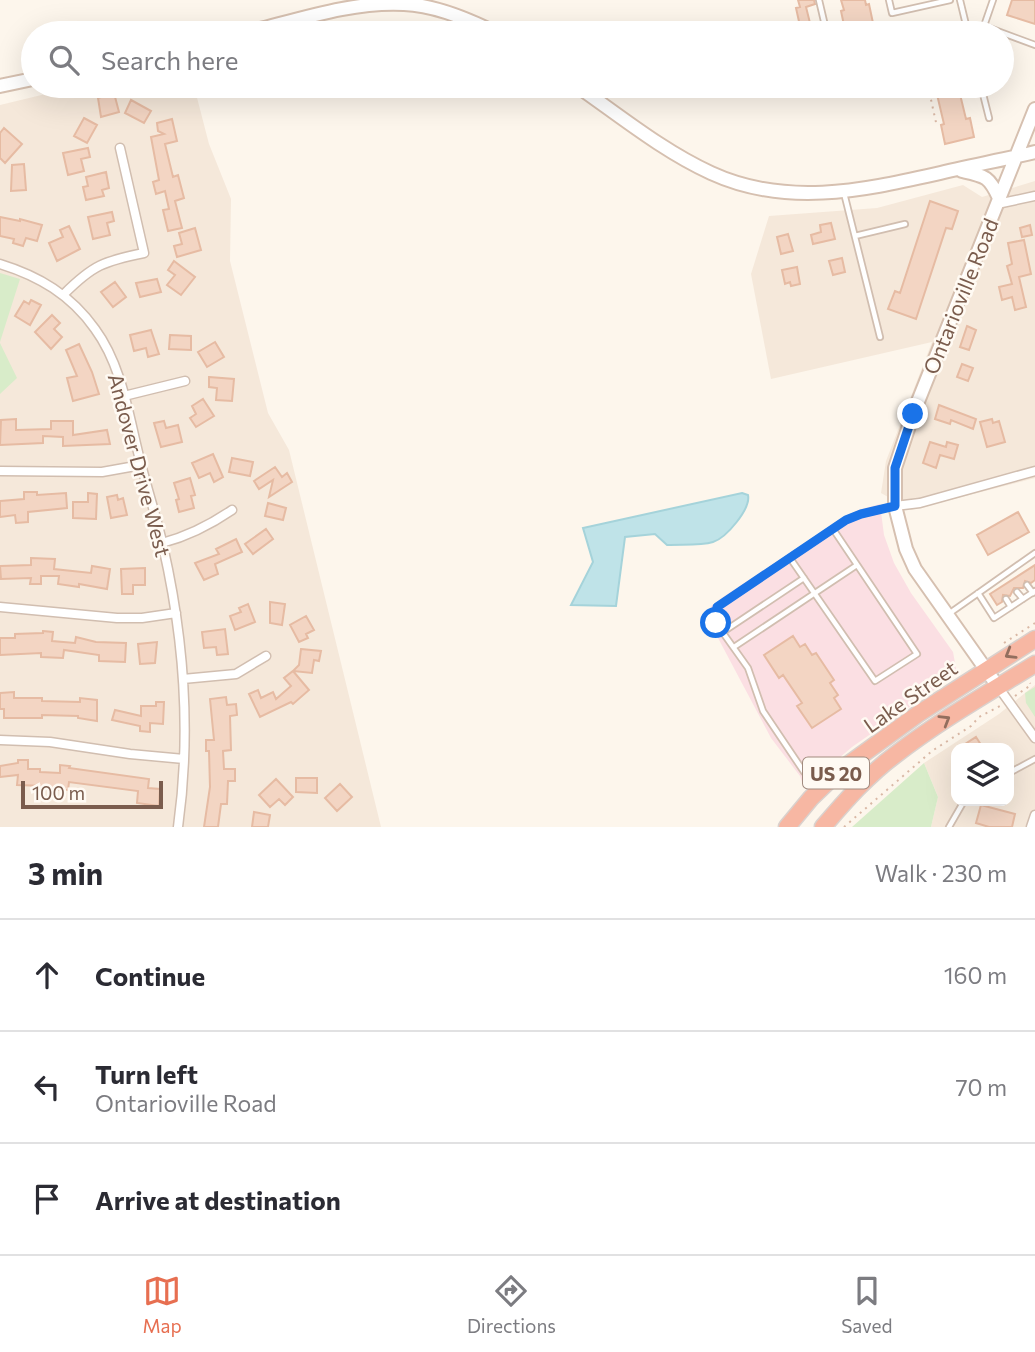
<!DOCTYPE html>
<html lang="en">
<head>
<meta charset="utf-8">
<style>
  :root { --surface:#fff; --page:#f2f2f3; --text:#2b2b33; --muted:#7c7c81; --line:#e1e1e2; --accent:#e76f51 }
  body { margin:0; font-family:Commissioner,sans-serif; background:var(--page); color:var(--text) }
  .controls { position:absolute; right:21px; bottom:21px; display:grid; overflow:hidden; border-radius:14px; box-shadow:0 7px 28px #0002 }
  .controls button { width:63px; height:63px; display:grid; place-items:center; padding:0; border:0; border-bottom:2px solid var(--line); background:var(--surface); color:var(--text); font:35px sans-serif }
  .scale { position:absolute; left:21px; bottom:18px; width:142px; box-sizing:border-box; padding-left:7px; border:4px solid #7a5c4d; border-top:0; font-size:19px; line-height:24px; white-space:nowrap; color:#7a5c4d; -webkit-text-stroke:5px #fffaf3; paint-order:stroke }
  .stop { position:absolute; width:21px; height:21px; margin:-16px; border:5px solid #1a73e8; border-radius:50%; background:#fff }
  .stop.end { background:#1a73e8; border-color:#fff; box-shadow:0 2px 7px #0008 }
  .list { margin:0; padding:0; list-style:none }
  h2 { display:flex; justify-content:space-between; align-items:center; height:91px; margin:0; padding:0 28px; font-size:30px }
  h2 small { font-size:23px; font-weight:400; color:var(--muted) }
  .list li { display:grid; grid-template-columns:46px 1fr auto; gap:21px; align-items:center; box-sizing:border-box; height:112px; padding:0 28px; border-top:2px solid var(--line) }
  .list b { display:block; font-size:26px; white-space:nowrap }
  .list p { margin:0; font-size:23px; white-space:nowrap; color:var(--muted) }
  .list em { font-size:23px; font-style:normal; color:var(--muted) }
  .icon { flex:none; width:38px; height:38px; fill:none; stroke:currentColor; stroke-width:2; stroke-linecap:round; stroke-linejoin:round }
  .map { position:relative; flex:none; width:1035px; height:827px; overflow:hidden }
  .search { position:absolute; background:var(--surface); box-shadow:0 7px 28px #0002; left:21px; right:21px; top:21px; height:77px; display:flex; align-items:center; gap:18px; box-sizing:border-box; padding:0 24px; border-radius:38px; color:var(--muted); font-size:26px }
  .sheet { height:427px; background:var(--surface) }
  nav { display:flex; justify-content:space-around; align-items:center; box-sizing:border-box; height:98px; border-top:2px solid var(--line); background:var(--surface); font-size:19px; color:var(--muted) }
  nav a { display:grid; justify-items:center; gap:4px }
  nav .on { color:var(--accent) }
  .map>svg:first-child { display:block }
  .residential { fill:#f5e8da; fill-rule:evenodd }
  .medical { fill:#fbdfe3 }
  .green { fill:#d8ecc9 }
  .water { fill:#bfe3e8; stroke:#a5d3da; stroke-width:2 }
  .building { fill:#f3d5c3; stroke:#e6bba3; stroke-width:2 }
  .lines { fill:none; stroke-linecap:round; stroke-linejoin:round }
  .lane-casing { stroke:#d1beb0; stroke-width:8 }
  .street-casing { stroke:#d1beb0; stroke-width:11 }
  .secondary-casing { stroke:#d6c0b0; stroke-width:16 }
  .highway-casing { stroke:#dad1cd; stroke-width:19 }
  .path { stroke:#d9b8a5; stroke-width:2; stroke-dasharray:2 5; stroke-linecap:butt }
  .lane { stroke:#fff; stroke-width:4.5 }
  .street { stroke:#fff; stroke-width:8 }
  .secondary { stroke:#fff; stroke-width:12 }
  .highway { stroke:#f7b7a3; stroke-width:16 }
  .oneway { stroke:#936e5e }
  .route { stroke:#1a73e8; stroke-width:9 }
  .labels { text-anchor:middle; dominant-baseline:central; stroke-width:5; stroke-linejoin:round; paint-order:stroke }
  .shield { fill:#fffaf3; stroke:#a28b7f; stroke-width:2 }
  .shield-label { font-size:19px; font-weight:bold; fill:#7a5c4d }
  .street-label { font-size:21px; fill:#7a5c4d; stroke:#fffaf3 }
</style>
</head>
<body>
<div class="map">
<svg width="1035" height="827" viewBox="0 0 1035 827">
  <rect width="100%" height="100%" fill="#fdf6ec"/>
  <path class="residential" d="M79 86H194L209 144 231 199 230 261 268 413 289 450 381 827H0V105Z
    M1035 181V478L911 510 881 493 886 461 932 342 771 379 751 274 769 216 877 208 963 185 982 197Z
    M1035 685V827H931L938 797 924 763 999 714ZM956 748H1009V801H956Z"/>
  <path class="medical" d="M880 504 884 535 894 563 911 593 953 652 957 674 852 747 804 788 800 776 771 738 709 621 708 614 711 606 723 597 843 518 858 510Z"/>
  <path class="green" d="M0 273 20 279 0 342Z
    M0 343 17 378 0 394Z
    M1035 687V717L1026 703 1025 693Z
    M924 763 938 797 931 827H852Z"/>
  <path class="water" d="M742 493 748 495C751 509 726 538 713 542 700 546 681 544 667 545L655 534 625 537 616 606 571 605 593 562 583 528Z"/>
  <path class="building" d="M798 0H814L815 4 806 7 810 23 800 26 796 8 800 7Z
    M841 0H865L866 5 869 4 873 23 845 30 841 11 844 10Z
    M1012 0H1035V24L1007 15Z
    M947 24 949 33H923L922 30Z
    M935 86H958L966 119 970 118 974 137 945 144 941 125 944 124Z
    M114 93 119 112 101 117 98 98Z
    M131 100 151 111 144 123 125 113Z
    M84 118 97 125 87 143 74 136Z
    M172 119 177 141 165 144 173 177 178 175 184 198 175 201 182 228 168 231 163 210 169 209 165 191 156 194 153 182 159 180 151 137 164 134 158 131 157 123Z
    M4 128 22 144 5 163 0 158V133Z
    M88 148 90 157 81 159 84 171 68 175 63 153Z
    M24 164 26 190 11 191 12 165Z
    M106 172 109 188 102 190 104 196 86 200 83 187 88 186 86 177Z
    M930 201 958 211 952 229 946 228 916 319 888 309 895 291 900 293Z
    M112 212 114 221 107 223 110 235 93 239 88 217Z
    M0 217 20 221V219L42 225 37 241 26 238 23 246 13 243 14 239 0 236Z
    M831 223 835 239 813 244 811 235 821 232 820 225Z
    M1030 225 1032 235 1022 237 1020 228Z
    M69 226 80 249 57 261 49 243 63 237 60 230Z
    M195 228 201 250 177 257 174 246 182 244 179 233Z
    M788 234 793 251 781 254 777 237Z
    M1024 240 1031 274 1019 277 1026 307 1015 310 1012 297 1002 300 999 287 1012 284 1007 266 1012 264 1008 243Z
    M842 258 845 272 833 275 829 261Z
    M174 261 195 277 181 295 167 285 175 275 168 270Z
    M797 267 800 284 791 286 790 282 785 284 782 270Z
    M157 279 161 292 140 297 136 283Z
    M115 282 126 297 113 307 101 292Z
    M31 300 41 305 30 325 15 316 24 301 29 304Z
    M52 315 60 323 54 329 62 337 51 349 35 332Z
    M967 326 976 330 969 350 960 347Z
    M151 330 159 354 148 357 146 348 134 351 130 335Z
    M170 335 191 336V350L169 349Z
    M215 342 224 357 207 367 198 352Z
    M79 344 92 372 99 394 73 401 67 378 77 376 66 350Z
    M962 364 973 368 968 381 957 377Z
    M209 377 234 379 232 401 216 400 217 388 209 387Z
    M203 399 214 416 196 427 190 418 196 414 192 406Z
    M939 405 976 419 973 429 951 420 950 424 935 419Z
    M16 419V430L51 429V421H73V435L107 430 110 444 63 446V437L43 436V443L0 445 1 420Z
    M992 419 993 423 999 421 1005 442 987 447 980 422Z
    M164 421 166 428 178 425 182 442 161 447 154 423Z
    M930 442 946 447 947 442 958 445 954 459 940 455 936 468 923 463Z
    M213 454 223 477 214 482 210 473 199 478 192 463Z
    M232 458 253 462 250 476 229 472Z
    M275 467 282 477 287 473 292 482 269 497 273 480 259 489 254 481Z
    M190 478 195 495 191 496 194 508 179 512 176 500 179 499 174 483Z
    M24 492H37V495L66 493 67 508 28 512V522L16 523 15 515 0 517V501L24 499Z
    M88 493 97 494 96 519 73 518V502H88Z
    M117 495 118 500 123 498 127 515 111 518 107 497Z
    M268 503 286 508 283 520 265 516Z
    M1018 512 1029 532 988 555 977 535Z
    M266 529 273 539 253 554 245 544Z
    M236 539 242 552 215 564 218 574 204 580 195 563 219 554 216 549Z
    M31 558 55 559 54 569 91 573 92 566 110 569 107 589 79 584V587L58 584 59 576H41V584H30L31 578 1 579 0 566 31 565Z
    M1035 565V580L1031 583 1025 581 1023 588H1014L1010 596 1003 595 1002 602 997 605 990 594Z
    M145 568V585H133V594H122L121 569Z
    M270 602 285 604 282 625 270 623Z
    M248 604 255 622 235 630 230 616 241 612 239 608Z
    M306 616 314 630 306 634 308 638 299 642 290 625Z
    M225 629 228 654 217 655 216 647 204 648 202 632Z
    M43 631 53 632 52 641 75 643 76 637 96 642 126 643 125 662 99 661V655L64 650 63 658 41 657V653L0 655V638H15V634L43 633Z
    M793 636 800 647 805 644 812 655 816 653 834 680 830 683 838 695 834 698 841 709 812 728 797 706 802 703 783 675 779 678 764 655Z
    M157 642 155 663 140 664 138 644Z
    M301 649 321 651 319 661 314 660 312 673 293 671 299 665Z
    M293 671 309 690 293 704 291 702 260 717 249 694 258 690 261 698 273 692 276 699 291 686 284 678Z
    M14 692V698H42V701L80 702V698L97 700V721L78 718V716L42 715V718H4V709H0V693Z
    M226 697 227 705 236 704 237 715 230 716 231 750 223 751 224 769H235V781H228L227 804H221L218 827H204L210 787 209 751H206V740H214L210 699Z
    M156 702H164L163 724 150 723V732L140 731V726L112 720 115 710 141 716V706H156Z
    M976 737 983 748H959Z
    M18 760H28V769H40V772L60 773V765L70 766 69 768 149 779 148 788 160 789 159 806 137 803 138 791 69 782 68 790 46 789V786L17 785 18 775 0 777V766L18 763Z
    M296 778H317V793L296 792Z
    M276 779 293 797 285 805 279 799 270 807 259 795Z
    M340 784 352 797 337 811 325 798Z
    M981 805 1015 814 1012 827H989L976 823Z
    M254 812 270 815 268 827H252Z"/>
  <g class="lines">
    <g class="lane-casing">
      <path id="lane" d="M819 0 826 30
        M889 0 892 13 950 0
        M960 0 968 33
        M993 0 984 26 1035 45
        M968 31 984 26
        M981 86 989 118
        M844 193 880 337
        M855 236 905 224
        M790 558 875 681 917 654 833 529
        M1027 585 1033 593
        M1017 592 1023 599
        M978 593 994 618 1035 591
        M1006 599 1011 607
        M950 613 1035 553
        M723 632 804 578
        M734 647 857 565
        M1009 773 1035 759
        M817 786 804 772 763 711 748 668 716 623 717 607 846 520 861 514 894 506
        M949 827 964 801"/>
    </g>
    <g class="street-casing">
      <path id="street" d="M997 204 1035 196
        M0 264C39 276 71 295 95 329 123 367 129 419 141 464 148 492 157 519 163 546 184 638 191 734 178 827
        M64 294C93 265 104 261 144 253L120 148
        M124 396 185 381
        M0 471 102 472 141 465
        M895 506 920 503 1035 471
        M162 543C189 536 210 525 232 510
        M0 607 117 618H142L176 613
        M183 679 236 674 266 656
        M999 688 1035 738
        M0 740 50 742 130 754 184 759
        M1031 827 1035 815"/>
    </g>
    <g class="secondary-casing">
      <path id="secondary" d="M245 33C295 21 351 1 404 4 435 5 468 19 496 33
        M0 86 33 79
        M577 86C620 116 663 151 711 173 785 207 860 191 936 174 969 166 1002 160 1035 152
        M962 171C985 176 989 176 999 198
        M999 688 915 569 906 549 895 506V468L913 414 1035 109"/>
    </g>
    <g class="highway-casing">
      <path id="highway" d="M787 827 811 798 838 772 918 714 1035 639
        M823 827C845 801 868 775 895 755 939 721 988 693 1035 664"/>
    </g>
    <path class="path" d="M911 22 914 33
      M928 86 937 127
      M1004 643 1035 623
      M1015 696 1031 685 1030 683
      M844 827 932 751 971 726 979 717 1002 705"/>
    <use href="#lane" class="lane"/>
    <use href="#street" class="street"/>
    <use href="#secondary" class="secondary"/>
    <use href="#highway" class="highway"/>
  </g>
  <defs><path id="oneway-chevron" d="M-2-3.5L2.5 0L-2 3.5" fill="none" stroke-width="1.6" stroke-linecap="round" stroke-linejoin="round" transform="scale(1.75)"/></defs>
  <g class="oneway">
    <use href="#oneway-chevron" transform="translate(1010 654) rotate(149)"/>
    <use href="#oneway-chevron" transform="translate(945 720) rotate(-31)"/>
  </g>
  <g class="lines">
    <path class="route" d="M716 623 717 607 846 520 861 514 895 506V468L913 414"/>
  </g>
  <g class="labels">
    <rect class="shield" x="803" y="757.5" width="66" height="31" rx="5"/>
    <g class="shield-label">
      <text x="836" y="773">US 20</text>
    </g>
    <g class="street-label">
      <text transform="translate(960 296) rotate(-68)">Ontarioville Road</text>
      <text transform="translate(140 465) rotate(75)">Andover Drive West</text>
      <text transform="translate(910 696) rotate(-35)">Lake Street</text>
    </g>
  </g>
</svg>
<div class="controls">
<button><svg class="icon" aria-label="layers" viewBox="0 0 24 24"><path d="M12 4l9 5-9 5-9-5zM3 14l9 5 9-5"/></svg></button>
</div>
<div class="scale">100 m</div>
<div class="stop" style="left:716px;top:623px"></div>
<div class="stop end" style="left:913px;top:414px"></div>
<div class="search"><svg class="icon" aria-label="search" viewBox="0 0 24 24"><circle cx="10" cy="10" r="6"/><path d="M15 15l6 6"/></svg>Search here</div>
</div>
<section class="sheet">
<h2>3 min<small>Walk · 230 m</small></h2>
<ul class="list">
<li><svg class="icon" aria-label="ahead" viewBox="0 0 24 24"><path d="M12 20V5M6 11l6-6 6 6"/></svg><div><b>Continue</b></div><em>160 m</em></li>
<li><svg class="icon" aria-label="left" viewBox="0 0 24 24"><path d="M17 20v-9H6M10 6l-5 5 5 5"/></svg><div><b>Turn left</b><p>Ontarioville Road</p></div><em>70 m</em></li>
<li><svg class="icon" aria-label="arrive" viewBox="0 0 24 24"><path d="M6 21V4h12l-3 4 3 4H6"/></svg><div><b>Arrive at destination</b></div></li>
</ul>
</section>
<nav>
<a class="on"><svg class="icon" aria-label="map" viewBox="0 0 24 24"><path d="M3 6l6-2 6 2 6-2v14l-6 2-6-2-6 2zM9 4v14M15 6v14"/></svg>Map</a>
<a><svg class="icon" aria-label="directions" viewBox="0 0 24 24"><path d="M12 3l9 9-9 9-9-9zM9 14v-3h6M13 9l2 2-2 2"/></svg>Directions</a>
<a><svg class="icon" aria-label="saved" viewBox="0 0 24 24"><path d="M7 4h10v16l-5-4-5 4z"/></svg>Saved</a>
</nav>
</body>
</html>
